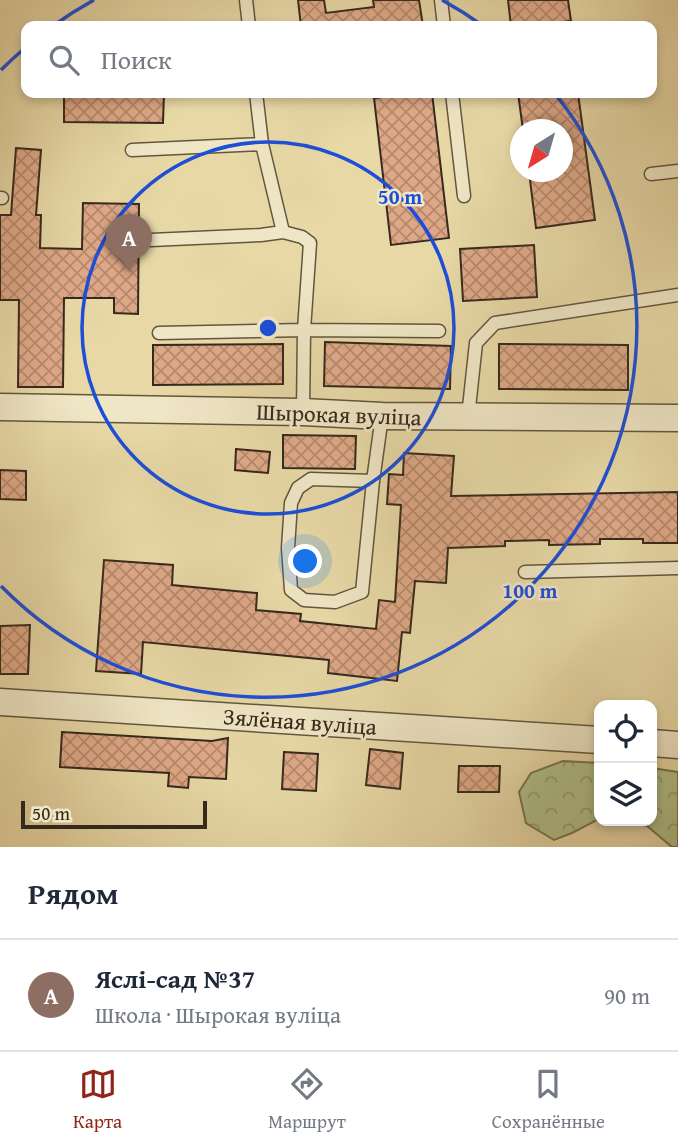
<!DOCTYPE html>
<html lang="ru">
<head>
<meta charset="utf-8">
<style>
  :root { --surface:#fff; --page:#f6f6f7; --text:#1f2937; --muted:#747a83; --line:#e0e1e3; --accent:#8f2418 }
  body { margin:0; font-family:"Gentium Book Plus",serif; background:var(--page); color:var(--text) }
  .controls { position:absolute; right:21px; bottom:21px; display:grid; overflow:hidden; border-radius:14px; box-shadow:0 4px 10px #0003 }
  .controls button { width:63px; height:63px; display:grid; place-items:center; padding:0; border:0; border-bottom:2px solid var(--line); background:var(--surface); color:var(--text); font:35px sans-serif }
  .compass { position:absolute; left:510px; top:119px; width:63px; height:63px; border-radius:50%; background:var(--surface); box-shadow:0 4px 10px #0003; rotate:217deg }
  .scale { position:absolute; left:21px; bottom:18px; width:186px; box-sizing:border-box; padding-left:7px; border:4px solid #362a1d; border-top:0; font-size:19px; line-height:24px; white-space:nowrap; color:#362a1d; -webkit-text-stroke:5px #efe6c5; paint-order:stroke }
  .you { position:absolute; left:306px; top:562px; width:24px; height:24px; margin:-18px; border:5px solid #fff; border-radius:50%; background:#1a73e8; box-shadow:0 0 0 10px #1a73e833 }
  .badge { display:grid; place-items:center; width:46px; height:46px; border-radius:50%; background:var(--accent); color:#fff; font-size:23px; font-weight:700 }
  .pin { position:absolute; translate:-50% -58px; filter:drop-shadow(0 2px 4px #0008) }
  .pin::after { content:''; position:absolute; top:37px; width:24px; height:21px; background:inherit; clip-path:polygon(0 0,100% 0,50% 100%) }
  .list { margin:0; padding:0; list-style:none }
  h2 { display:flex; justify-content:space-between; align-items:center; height:91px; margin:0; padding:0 28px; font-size:30px }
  h2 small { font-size:23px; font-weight:400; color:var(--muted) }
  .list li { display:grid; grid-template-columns:46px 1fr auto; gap:21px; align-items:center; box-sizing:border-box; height:112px; padding:0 28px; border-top:2px solid var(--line) }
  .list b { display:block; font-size:26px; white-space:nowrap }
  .list p { margin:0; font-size:23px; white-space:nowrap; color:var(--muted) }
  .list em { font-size:23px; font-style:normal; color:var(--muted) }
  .icon { flex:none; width:38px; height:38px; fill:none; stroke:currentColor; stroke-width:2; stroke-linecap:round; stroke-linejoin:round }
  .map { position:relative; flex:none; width:678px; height:847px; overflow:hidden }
  .search { position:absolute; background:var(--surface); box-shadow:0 4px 10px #0003; left:21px; right:21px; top:21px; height:77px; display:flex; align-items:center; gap:18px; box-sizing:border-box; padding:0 24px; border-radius:14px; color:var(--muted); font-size:26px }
  .sheet { height:203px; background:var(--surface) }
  nav { display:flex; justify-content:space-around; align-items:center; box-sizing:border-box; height:98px; border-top:2px solid var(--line); background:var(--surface); font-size:19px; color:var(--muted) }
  nav a { display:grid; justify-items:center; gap:4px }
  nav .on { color:var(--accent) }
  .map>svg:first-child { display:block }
  .forest { fill:url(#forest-crowns); stroke:#747554; stroke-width:2 }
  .building { fill:url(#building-cross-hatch); stroke:#362a1d; stroke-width:2 }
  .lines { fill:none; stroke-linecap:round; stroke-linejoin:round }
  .lane-casing { stroke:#62563f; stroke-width:15 }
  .street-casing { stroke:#62563f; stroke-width:29 }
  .lane { stroke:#efe6c5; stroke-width:12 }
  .street { stroke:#efe6c5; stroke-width:26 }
  .ring { fill:none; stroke:#1d4ed8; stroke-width:3.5 }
  .labels { text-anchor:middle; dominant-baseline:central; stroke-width:5; stroke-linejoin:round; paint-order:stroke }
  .street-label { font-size:23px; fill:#362a1d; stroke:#efe6c5 }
  .centre { fill:#1d4ed8; stroke:#efe6c5; stroke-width:3.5 }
  .ring-label { font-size:21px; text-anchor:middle; font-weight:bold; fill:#1d4ed8; stroke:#efe6c5; stroke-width:5; stroke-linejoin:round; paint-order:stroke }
</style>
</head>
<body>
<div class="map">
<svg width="678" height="847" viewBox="0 0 678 847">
  <defs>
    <pattern id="forest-crowns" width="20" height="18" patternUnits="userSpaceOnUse" patternTransform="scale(1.75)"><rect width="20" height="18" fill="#b1c08a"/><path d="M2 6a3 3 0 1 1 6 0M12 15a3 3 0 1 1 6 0" fill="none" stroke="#919c70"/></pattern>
    <pattern id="building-cross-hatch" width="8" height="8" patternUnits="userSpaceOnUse" patternTransform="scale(1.75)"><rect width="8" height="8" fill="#dea886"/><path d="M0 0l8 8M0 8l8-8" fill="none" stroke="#b5896d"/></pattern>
  </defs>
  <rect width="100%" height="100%" fill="#e7d8a6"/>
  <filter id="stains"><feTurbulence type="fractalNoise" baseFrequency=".00286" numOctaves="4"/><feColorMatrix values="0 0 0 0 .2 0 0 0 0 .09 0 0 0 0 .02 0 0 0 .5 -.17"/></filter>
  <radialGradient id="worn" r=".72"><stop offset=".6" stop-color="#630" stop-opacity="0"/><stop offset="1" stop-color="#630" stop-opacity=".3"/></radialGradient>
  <path class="forest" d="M563 761 599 763V819L572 833 554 840 526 823 519 792 531 773Z
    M652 768 678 772V847H672L647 826 620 821H652Z"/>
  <path class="building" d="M298 0H324L326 13 374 7 373 0H419L423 26H301Z
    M508 0H568L571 21 530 26H511Z
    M64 93H164L163 123 64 122Z
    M420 93H432L449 238 391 245 374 98Z
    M518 93H578L595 220 536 228 529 172H563V130H523Z
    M16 148 41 150 36 215H41L40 248 82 249 83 203 139 204 138 314 114 313V298H64L63 387H18L19 300H0V215H11Z
    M534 245 537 297 463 301 460 249Z
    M325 342 451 346 450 389 324 386Z
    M283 344V384L153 385V345Z
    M499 344 628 345V390L499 389Z
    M283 435 356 436 355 469 283 468Z
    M236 449 270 452 268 473 235 470Z
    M404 453 454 456 451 496 678 492V543H643V539H600V544L549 545V540L505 541V546L448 548 446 583 415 581 410 633 402 632 397 681 328 673 329 660 143 642 141 674 96 671 104 560 173 565 172 585 257 593 256 610 301 614 300 621 376 629 379 600 395 602 401 505 387 504 389 474 403 475Z
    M0 470 26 471V500L0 499Z
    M30 625 28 674H0V626Z
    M62 732 212 741 228 738 226 779 189 777 188 788 168 786 169 773 60 767Z
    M370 749 403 753 400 789 366 785Z
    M284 752 318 754 316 791 282 789Z
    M459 766H500L499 792H458Z"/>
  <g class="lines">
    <g class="lane-casing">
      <path id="lane" d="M246 0 249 26
        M441 0 444 26
        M256 93 262 144 283 232
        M452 93 464 196
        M132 150 262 144
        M651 174 678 171
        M0 198H2
        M151 240 261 235 283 232 302 237 310 243 304 330 303 412
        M159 333 304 330 439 331
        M468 417 476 343 495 323 678 295
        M373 481 311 479 298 488 291 503 288 548 291 590 304 600 335 602 362 592 373 481 382 416
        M525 572 678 568"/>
    </g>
    <g class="street-casing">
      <path id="street" d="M0 407 303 412 382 416 678 418
        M0 702 599 740
        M652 743 678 745"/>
    </g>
    <use href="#lane" class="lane"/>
    <use href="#street" class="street"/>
  </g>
  <g class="ring">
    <circle cx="268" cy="328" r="186"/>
    <path d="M1 70A371 371 0 0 1 25 48M53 26A371 371 0 0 1 94 0M442 0A371 371 0 0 1 483 26M556 95A371 371 0 0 1 1 586"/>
  </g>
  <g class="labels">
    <g class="street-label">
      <text transform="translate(339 414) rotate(2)">Шырокая вуліца</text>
      <text transform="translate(300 721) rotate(4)">Зялёная вуліца</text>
    </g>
  </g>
  <circle cx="268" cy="328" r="10" class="centre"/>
  <g class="ring-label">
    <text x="400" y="204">50 m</text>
    <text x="530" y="598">100 m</text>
  </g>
  <rect width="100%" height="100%" filter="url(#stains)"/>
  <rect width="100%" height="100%" fill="url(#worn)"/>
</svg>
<div class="controls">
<button><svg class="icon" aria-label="locate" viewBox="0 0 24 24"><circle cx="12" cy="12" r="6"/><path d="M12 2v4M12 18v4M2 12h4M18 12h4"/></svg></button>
<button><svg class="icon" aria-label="layers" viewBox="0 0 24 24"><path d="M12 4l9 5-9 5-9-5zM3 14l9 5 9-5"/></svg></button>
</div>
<svg class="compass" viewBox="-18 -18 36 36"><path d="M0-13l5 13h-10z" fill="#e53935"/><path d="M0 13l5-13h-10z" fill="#747a83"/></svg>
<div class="scale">50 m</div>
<div class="you"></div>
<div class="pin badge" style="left:129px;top:272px;background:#8d6e63">A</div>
<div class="search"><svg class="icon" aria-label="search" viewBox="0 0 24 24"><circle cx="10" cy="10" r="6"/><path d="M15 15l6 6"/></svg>Поиск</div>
</div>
<section class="sheet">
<h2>Рядом<small></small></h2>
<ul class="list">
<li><span class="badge" style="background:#8d6e63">A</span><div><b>Яслі-сад №37</b><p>Школа · Шырокая вуліца</p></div><em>90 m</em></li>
</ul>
</section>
<nav>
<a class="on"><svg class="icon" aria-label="map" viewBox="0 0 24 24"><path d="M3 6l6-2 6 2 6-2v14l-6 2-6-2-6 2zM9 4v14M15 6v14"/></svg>Карта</a>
<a><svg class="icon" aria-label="directions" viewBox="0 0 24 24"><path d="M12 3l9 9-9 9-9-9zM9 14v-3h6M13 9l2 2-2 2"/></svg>Маршрут</a>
<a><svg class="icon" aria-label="saved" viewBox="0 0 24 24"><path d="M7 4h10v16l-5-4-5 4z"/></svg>Сохранённые</a>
</nav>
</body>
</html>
